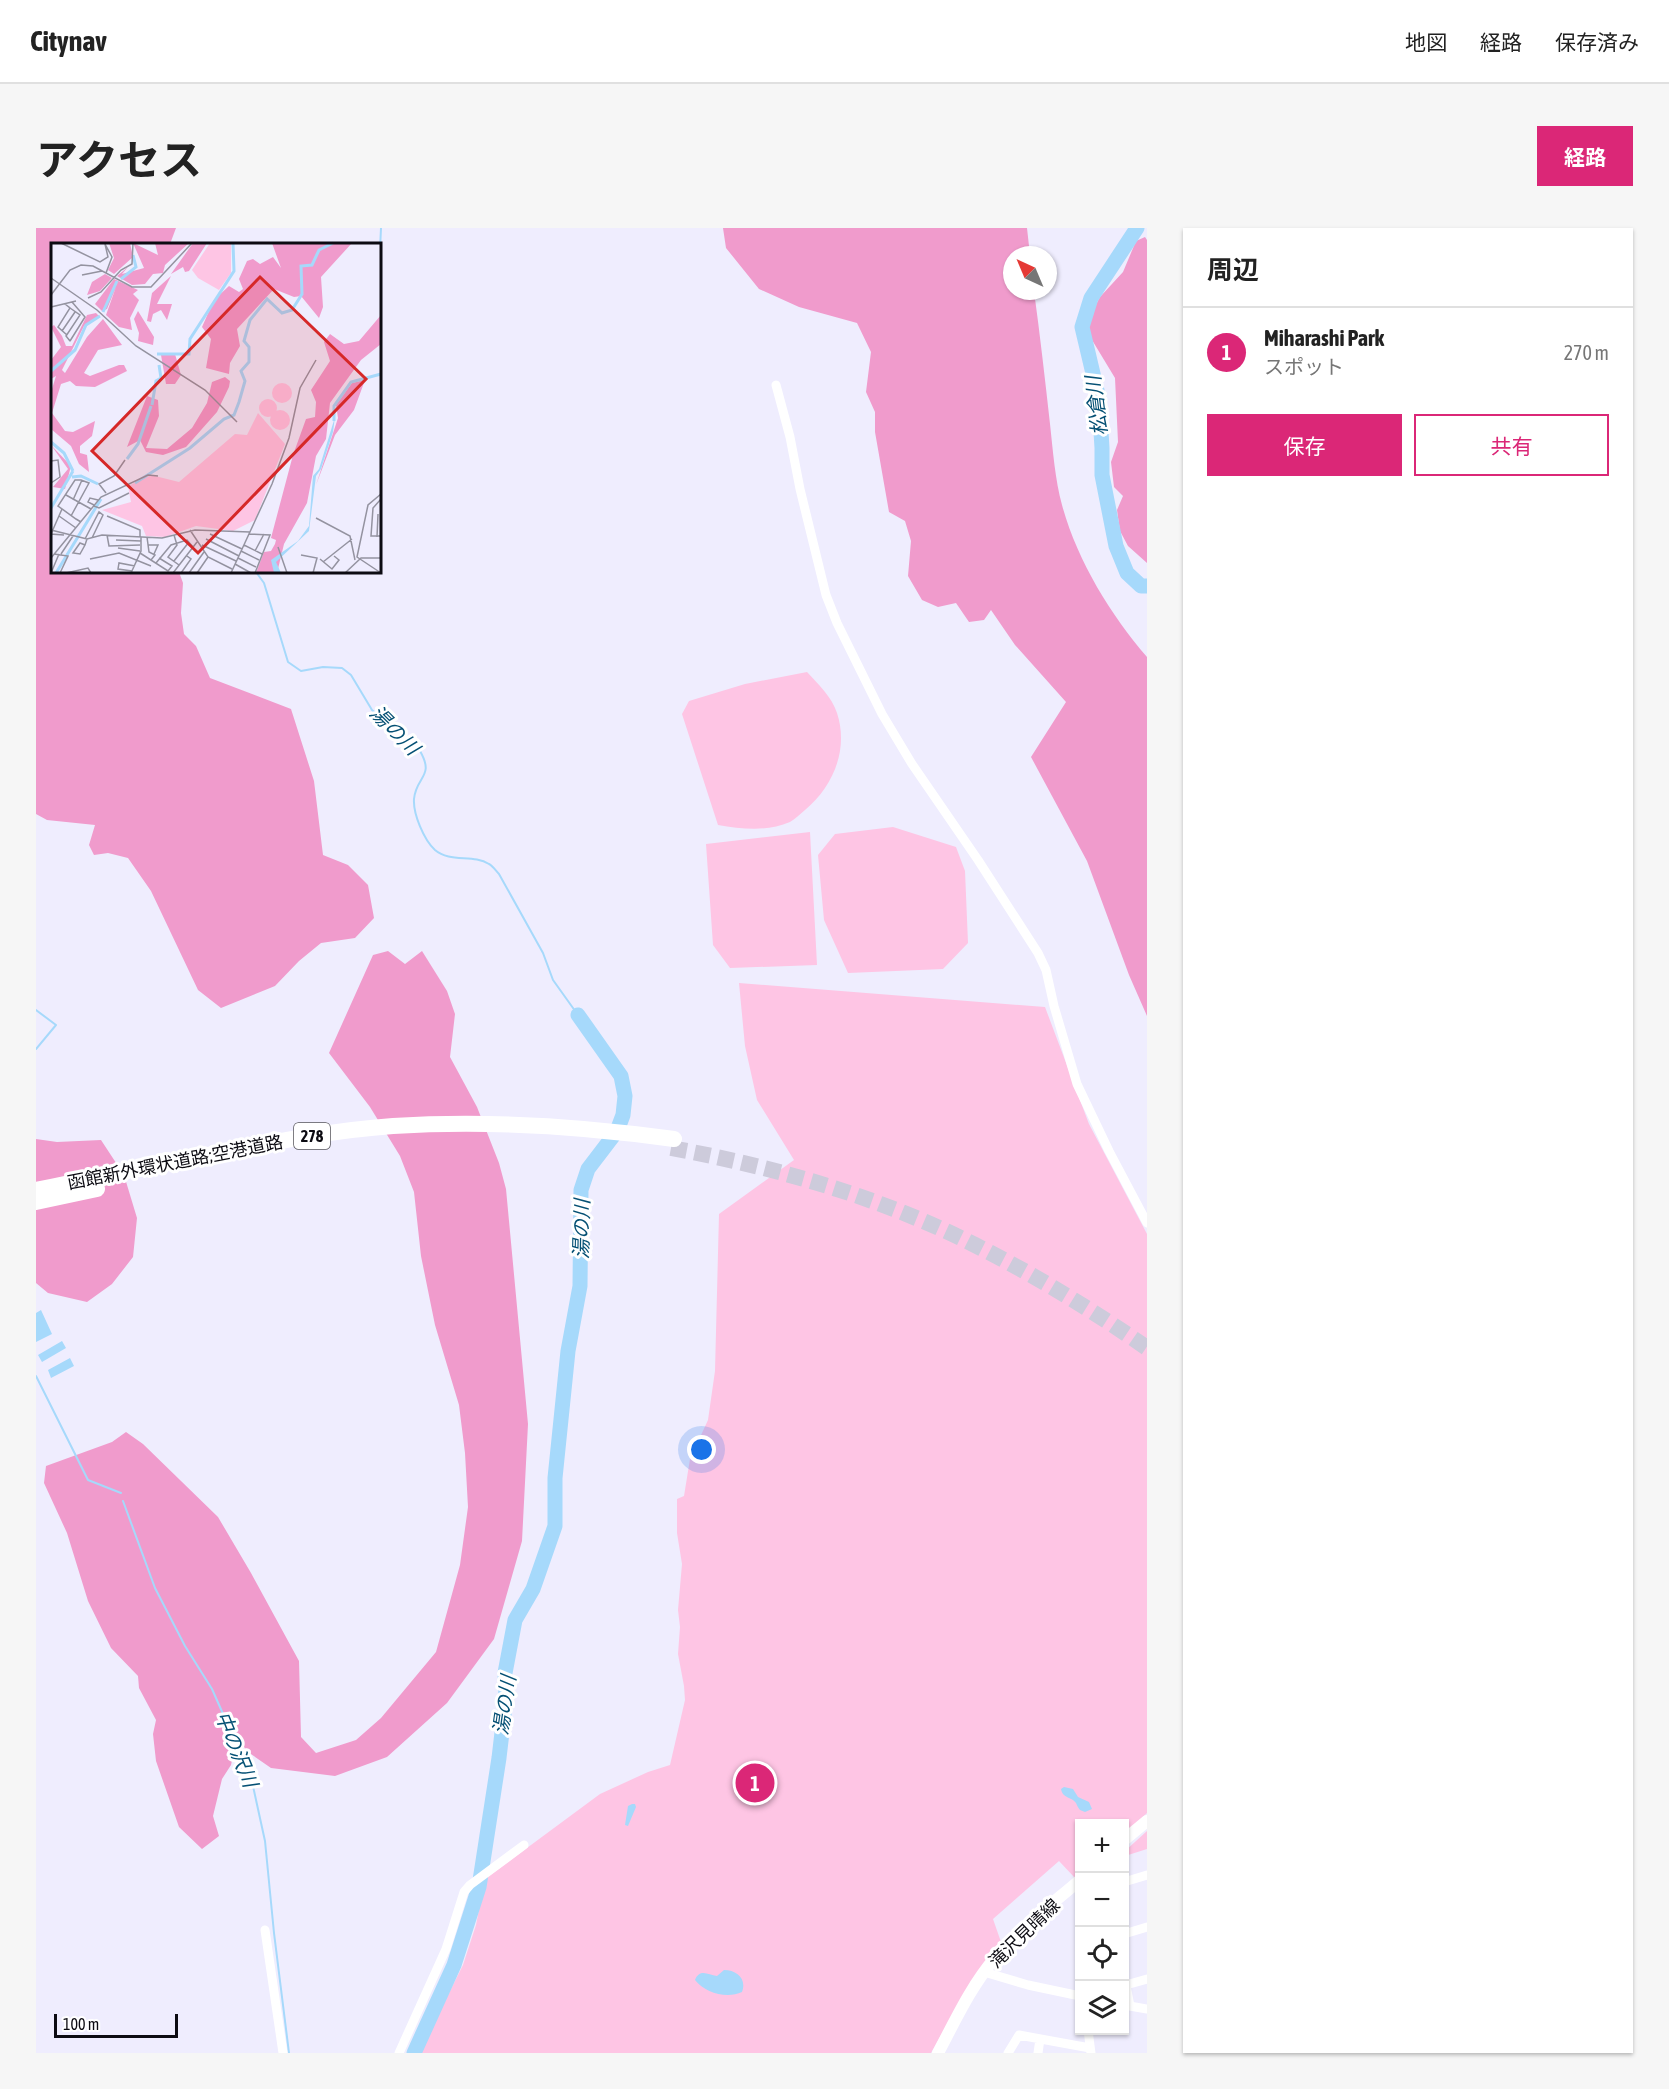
<!DOCTYPE html>
<html lang="ja">
<head>
<meta charset="utf-8">
<style>
  :root { --surface:#fff; --page:#f6f6f6; --text:#222; --muted:#767676; --line:#e0e0e0; --accent:#db2777 }
  body { margin:0; font-family:"Asap Condensed","Noto Sans JP",sans-serif; background:var(--page); color:var(--text) }
  .controls { position:absolute; right:18px; bottom:18px; display:grid; overflow:hidden; border-radius:0px; box-shadow:0 2px 4px #0004 }
  .controls button { width:54px; height:54px; display:grid; place-items:center; padding:0; border:0; border-bottom:2px solid var(--line); background:var(--surface); color:var(--text); font:30px sans-serif }
  .compass { position:absolute; left:967px; top:18px; width:54px; height:54px; border-radius:50%; background:var(--surface); box-shadow:0 2px 4px #0004; rotate:316deg }
  .scale { position:absolute; left:18px; bottom:15px; width:124px; box-sizing:border-box; padding-left:6px; border:3px solid #0c0b12; border-top:0; font-size:16px; line-height:21px; white-space:nowrap; color:#0c0b12; -webkit-text-stroke:4px #fff; paint-order:stroke }
  .you { position:absolute; left:666px; top:1222px; width:21px; height:21px; margin:-15px; border:4px solid #fff; border-radius:50%; background:#1a73e8; box-shadow:0 0 0 9px #1a73e833 }
  .badge { display:grid; place-items:center; width:39px; height:39px; border-radius:50%; background:var(--accent); color:#fff; font-size:20px; font-weight:700 }
  .pin { position:absolute; translate:-50% -50%; border:3px solid #fff; box-shadow:0 2px 6px #0006 }
  .list { margin:0; padding:0; list-style:none }
  h2 { display:flex; justify-content:space-between; align-items:center; height:78px; margin:0; padding:0 24px; font-size:26px }
  h2 small { font-size:20px; font-weight:400; color:var(--muted) }
  .list li { display:grid; grid-template-columns:39px 1fr auto; gap:18px; align-items:center; box-sizing:border-box; height:90px; padding:0 24px; border-top:2px solid var(--line) }
  .list b { display:block; font-size:22px; white-space:nowrap }
  .list p { margin:0; font-size:20px; white-space:nowrap; color:var(--muted) }
  .list em { font-size:20px; font-style:normal; color:var(--muted) }
  .actions { display:flex; gap:12px; padding:18px 24px }
  .actions a { flex:1; padding:14px 0; border:2px solid var(--accent); border-radius:0px; text-align:center; font-size:21px; color:var(--accent) }
  .actions .main { background:var(--accent); color:#fff }
  .icon { flex:none; width:33px; height:33px; fill:none; stroke:currentColor; stroke-width:2; stroke-linecap:round; stroke-linejoin:round }
  .map { position:relative; flex:none; width:1111px; height:1825px; overflow:hidden; border-radius:0px }
  header { display:flex; align-items:center; gap:36px; box-sizing:border-box; height:84px; padding:0 30px; background:var(--surface); border-bottom:2px solid var(--line) }
  header strong { font-size:28px }
  nav { display:flex; gap:33px; margin-inline-start:auto; font-size:21px }
  .intro { display:flex; align-items:center; justify-content:space-between; box-sizing:border-box; height:144px; padding:0 36px }
  h1 { margin:0; font-size:42px }
  .button { padding:15px 27px; border-radius:0px; background:var(--accent); color:#fff; font-size:21px; font-weight:700 }
  main { display:flex; gap:36px; padding:0 36px }
  aside { flex:1; background:var(--surface); border-radius:0px; box-shadow:0 2px 4px #0004 }
  .map>svg:first-child { display:block }
  .green { fill:#fec5e4 }
  .forest { fill:#f09bcc }
  .water { fill:#a6d9fb }
  .lines { fill:none; stroke-linecap:round; stroke-linejoin:round }
  .stream { stroke:#a6d9fb; stroke-width:2 }
  .river { stroke:#a6d9fb; stroke-width:15 }
  .highway-tunnel { stroke:#cdcbdb; stroke-width:16; stroke-dasharray:16 8; stroke-linecap:butt }
  .street { stroke:#fff; stroke-width:9 }
  .secondary { stroke:#fff; stroke-width:12 }
  .highway { stroke:#fff; stroke-width:16 }
  .labels { text-anchor:middle; dominant-baseline:central; stroke-width:6; stroke-linejoin:round; paint-order:stroke }
  .shield { fill:#fff; stroke:#555459; stroke-width:1.5 }
  .shield-label { font-size:16px; font-weight:bold; fill:#0c0b12 }
  .street-label { font-size:18px; fill:#0c0b12; stroke:#fff }
  .water-label { font-size:20px; font-style:italic; fill:#055074; stroke:#fff }
  .inset-river { fill:none; stroke:#a6d9fb; stroke-width:3 }
  .inset-road { fill:none; stroke:#9493a0; stroke-width:1.5 }
  .view { fill:#d62828; fill-opacity:0.15; stroke:#d62828; stroke-width:3 }
  .inset-edge { fill:none; stroke:#0c0b12; stroke-width:3 }
</style>
</head>
<body>
<header>
<strong>Citynav</strong>
<nav><a>地図</a><a>経路</a><a>保存済み</a></nav>
</header>
<div class="intro"><h1>アクセス</h1><a class="button">経路</a></div>
<main>
<div class="map">
<svg width="1111" height="1825" viewBox="0 0 1111 1825">
  <rect width="100%" height="100%" fill="#efedfe"/>
  <path class="green" d="M771 444C782 456 796 469 801 485 813 521 797 559 769 582 764 586 759 591 754 594 731 604 706 601 682 597L646 486 653 473 709 456Z
    M857 599 920 619 929 643 932 715 907 741 812 745 788 692 782 627 799 606Z
    M774 604 781 737 694 740 677 717 670 616Z
    M703 755 1009 779 1053 896 1111 1006V1585L1089 1606 1088 1596H1044L1043 1646 1039 1650 1023 1633 957 1691 965 1714 933 1757 895 1825H383L427 1737 440 1697 449 1651 564 1566 612 1544 634 1537 649 1472 648 1458 642 1426 644 1399 642 1382 646 1336 641 1305V1271L648 1268 654 1231 672 1192 679 1143 683 986 758 932 721 872 709 818Z
    M1111 1603V1621L1089 1628V1623Z"/>
  <path class="forest" d="M0 0H140L134 16H16V344H143L147 355 145 385 148 406 160 418 174 450 255 481 278 553 287 627 312 637 332 657 338 690 319 710 285 715 263 733 239 758 185 780 162 762 115 663 92 630 72 625 58 627 53 617 59 597 11 592 0 586Z
    M687 0H991L994 27H976V63H998C1004 107 1009 151 1014 196 1017 223 1019 251 1026 277 1041 332 1074 386 1111 429V788L1093 747 1051 633 995 529 1030 474 979 417 955 382 948 392 933 394 920 375 902 379 886 372 872 348 875 313 869 293 853 284 839 204V184L830 164 835 124 821 95 763 79 723 61 690 20Z
    M1109 9 1111 12V335L1092 318 1084 303 1081 282 1087 268 1078 259 1075 234 1082 214 1079 150 1056 112 1053 100 1056 84 1064 69 1087 44 1100 13Z
    M352 723 369 736 386 723 411 763 419 786 414 829 441 879 463 935 470 961 492 1196 486 1313 458 1411 411 1475 351 1529 299 1548 235 1540 212 1524 201 1510 195 1537 186 1551 177 1588 183 1608 166 1621 143 1599 120 1533 117 1506 120 1492 103 1460 102 1448 75 1420 52 1373 31 1305 8 1255 10 1238 76 1214 90 1204 107 1216 182 1289 215 1345 263 1433 265 1509 280 1525 320 1512 345 1490 400 1424 424 1337 432 1279 429 1225 423 1177 399 1097 385 1028 378 964 364 928 334 879 293 825 337 727Z
    M0 911 21 914 65 912 88 947 101 990 97 1029 76 1056 51 1074 12 1065 0 1055Z"/>
  <path class="water" d="M5 1082 16 1106 0 1114V1085Z
    M26 1113 30 1120 6 1134 2 1127Z
    M34 1130 38 1138 15 1150 12 1142Z
    M1028 1559 1037 1561 1042 1569 1053 1574 1056 1581 1049 1584 1044 1582C1042 1580 1041 1577 1040 1575 1035 1568 1027 1571 1025 1561Z
    M596 1576H599L600 1579 592 1598 589 1597 592 1578Z
    M688 1742C701 1742 711 1751 706 1764 691 1771 669 1765 659 1752 664 1740 672 1747 681 1748Z"/>
  <g class="lines">
    <path class="stream" d="M344 22 345 0
      M220 344 228 355 252 434 265 443 287 439 306 440 315 447 336 482 384 523C399 549 380 548 378 571 377 586 388 612 399 622 414 635 437 626 453 636 457 638 460 643 463 646L507 725 517 752 542 787
      M0 782 20 797 0 821
      M0 1148 52 1252 85 1265
      M87 1273 119 1360 149 1418 176 1461 215 1549 229 1613 238 1705 253 1825"/>
    <path class="river" d="M1101 0 1055 70 1046 99 1063 171 1066 220V247L1080 318 1091 345 1105 358H1111
      M378 1825 418 1737 443 1659 463 1530 470 1470 469 1445 479 1392 497 1361 519 1298V1250L532 1123 544 1058 545 962 552 941 581 903 587 887 589 868 585 848 542 787"/>
    <path class="highway-tunnel" d="M635 920C739 939 844 969 939 1017 999 1047 1056 1082 1111 1120"/>
    <path class="street" d="M740 157 754 209 764 261 790 367 801 395 846 486 876 536 942 632 1002 725 1010 742 1018 778 1041 856 1073 923 1111 995
      M1088 1654 1111 1647
      M229 1702 247 1825
      M1088 1706 1111 1699
      M948 1744 992 1757 1044 1768
      M1088 1748 1094 1778
      M1090 1757 1111 1751
      M1088 1777 1111 1781
      M1052 1802 1055 1825
      M363 1825 410 1721 428 1664 434 1657 488 1617
      M972 1825 983 1807 1054 1820
      M1002 1825 1004 1811"/>
    <path class="secondary" d="M1088 1612 1111 1593
      M902 1825C919 1793 935 1758 959 1730 983 1701 1015 1677 1044 1652"/>
    <path class="highway" d="M0 962C62 949 124 936 187 924 243 913 300 902 357 898 452 892 544 898 638 911
      M0 974 61 961"/>
  </g>
  <g class="labels">
    <rect class="shield" x="258" y="895" width="36" height="26" rx="4.5"/>
    <g class="shield-label">
      <text x="276" y="908">278</text>
    </g>
    <g class="street-label">
      <text transform="translate(139 934) rotate(-11)">函館新外環状道路;空港道路</text>
      <text transform="translate(988 1705) rotate(-44)">滝沢見晴線</text>
    </g>
    <g class="water-label">
      <text transform="translate(1060 178) rotate(-97)">松倉川</text>
      <text transform="translate(359 502) rotate(45)">湯の川</text>
      <text transform="translate(545 1001) rotate(-89)">湯の川</text>
      <text transform="translate(468 1477) rotate(-82)">湯の川</text>
      <text transform="translate(201 1521) rotate(68)">中の沢川</text>
    </g>
  </g>
  <g transform="translate(15 15)">
    <rect width="330" height="330" fill="#efedfe"/>
    <path d="M159 0H180V30L168 47 147 35 141 27ZM221 150a10 10 0 1 1 20 0a10 10 0 1 1-20 0ZM208 165a9 9 0 1 1 18 0a9 9 0 1 1-18 0ZM219 177a10 10 0 1 1 20 0a10 10 0 1 1-20 0ZM207 170 234 201 204 277 182 288 145 283 114 294 95 293 91 283 51 267 80 259 77 243 100 232 128 239 184 191 196 192Z" fill="#fec5e4"/>
    <path d="M58 0H79L82 14 63 31 57 27 63 15ZM82 0 107 12 104 0H138L114 22 112 30 102 31 94 41 81 42 66 33 77 24 71 31 93 25ZM142 0H156L138 28 134 29 132 24 120 31ZM221 0H301L270 34 272 64 268 75 250 53 243 54 223 46 186 86 189 103 179 120 178 131 155 125 160 96 151 84 163 57 178 43 188 49 192 46 188 36 196 18 202 16 209 21 222 14 230 25ZM54 31 61 35 49 48 36 52 41 39ZM120 33 106 61H121L116 77 110 67 102 71 100 79 96 78 101 50ZM63 36 87 47 82 51 88 57 79 75 81 87 68 84 55 72 65 44 56 66 51 68 44 61ZM87 68 103 94 102 102 87 98 88 90 83 76ZM45 70 48 73 33 83 11 127 14 130 36 94 52 76 71 102 47 107 33 130 39 133 68 122H73L76 128 44 144 25 143 19 138 10 141 1 170 14 188 22 189 44 178 41 193 29 203V210L36 212 38 229 28 221 20 203 0 186V149L5 133 0 136V117L10 104 0 84 3 82 11 93 15 103H21L36 72ZM330 72V101L310 117 279 160 275 196 265 213 256 260 233 301 226 330H205L213 309 220 308 224 301 225 297 220 295 242 212 255 176 264 174 265 159 260 147 279 118 273 99 279 91 293 101 308 98ZM124 111 130 132 124 141H115L110 112ZM174 134 179 138 178 144 166 169 135 204 112 212 95 209 89 197 76 204 96 153 107 157 108 173 95 205 116 206 141 185 156 160 161 139ZM314 137 303 167 284 192 265 242 287 175 285 162 301 140ZM0 202 20 223 14 246 2 244 17 226Z" fill="#f09bcc"/>
    <path d="M284 174 282 189 270 226 265 233 258 288 225 319 230 330H223L220 317 247 298 258 283 262 233 268 226Z" fill="#a6d9fb"/>
    <path class="inset-river" d="M70 36 85 24 82 12M52 69 66 38M106 111H138L139 96 183 28 182 0M0 128 24 107 35 82 49 73M188 159 194 138 190 128 198 119V104L193 98 199 77 216 56 231 70 241 67 251 51 250 23 261 22 268 7 282 0M101 162 105 138 110 135 108 122M283 178V163L300 139 330 131M0 199 13 210 22 228M76 216 87 201 100 163M21 234 30 233 47 241M84 240 139 205 173 176 183 172 188 159M0 265 22 228M5 330 50 256"/>
    <path class="inset-road" d="M10 0 49 19 57 14 54 1M54 1 61 14 55 30M31 32 51 28M0 35 46 67 85 103 154 147 186 179M0 52 19 27 30 22 42 23 81 44H100L141 0M37 55 50 49 70 27 81 21 82 0M14 61 19 65 7 84 16 92M0 64 25 58M19 65 29 72 15 93 19 98M11 88 24 69M19 98 34 74 21 59M0 218 7 217 9 234 0 240M55 250 48 241 63 233 74 217M15 252 40 266M330 256 322 265 320 293H330M22 257 31 237M43 262 37 259 39 255 47 257M43 263 48 265 78 250M11 266 0 291 13 292M8 273 25 285M20 273 38 240 30 237H24L7 263 25 276 30 279M56 273 89 287V294M265 275 299 293 304 317M0 287 36 296 51 292 111 295 144 287 199 289M139 287 157 314 181 326M159 291 191 306M198 291 219 292 204 330M56 292 58 303 89 302M123 292 126 302 117 314 128 322M96 294 98 309 104 312 100 317M326 294 327 271M34 296 48 269 52 272 41 295M155 296 188 313M65 297 90 298M34 302 29 300 22 310 29 311 34 302 36 296M97 302H107L103 311M151 302 185 318M193 302 211 311M227 304 236 330M67 305 89 308M190 308 208 317M204 308 213 291M89 310 117 328 121 323 108 315M3 311 17 313 9 330M10 311 22 293M250 312 266 315 262 330M0 315 50 254 97 232 107 233M187 315 205 324M39 316 68 310 100 323M269 316 281 326 288 317 283 313M123 318 138 299M272 319 301 296M105 320 120 302 136 297 142 304M184 321 200 330M81 328 67 326 68 320 84 323M0 330 8 311M15 330 37 325 40 330M80 330 90 308V294M122 330 146 299M130 330 140 316 136 313M138 330 153 309M146 330 157 314M180 330 221 241 238 195 249 145 265 117M294 330 310 315H330M330 330 306 314 317 262 330 251"/>
    <path class="view" d="M209 34 315 136 147 310 41 208Z"/>
    <rect width="330" height="330" class="inset-edge"/>
  </g>
</svg>
<div class="controls">
<button>+</button>
<button>−</button>
<button><svg class="icon" aria-label="locate" viewBox="0 0 24 24"><circle cx="12" cy="12" r="6"/><path d="M12 2v4M12 18v4M2 12h4M18 12h4"/></svg></button>
<button><svg class="icon" aria-label="layers" viewBox="0 0 24 24"><path d="M12 4l9 5-9 5-9-5zM3 14l9 5 9-5"/></svg></button>
</div>
<svg class="compass" viewBox="-18 -18 36 36"><path d="M0-13l5 13h-10z" fill="#e53935"/><path d="M0 13l5-13h-10z" fill="#767676"/></svg>
<div class="scale">100 m</div>
<div class="you"></div>
<div class="pin badge" style="left:719px;top:1555px">1</div>
</div>
<aside>
<h2>周辺<small></small></h2>
<ul class="list">
<li><span class="badge">1</span><div><b>Miharashi Park</b><p>スポット</p></div><em>270 m</em></li>
</ul>
<div class="actions"><a class="main">保存</a><a>共有</a></div>
</aside>
</main>
</body>
</html>
